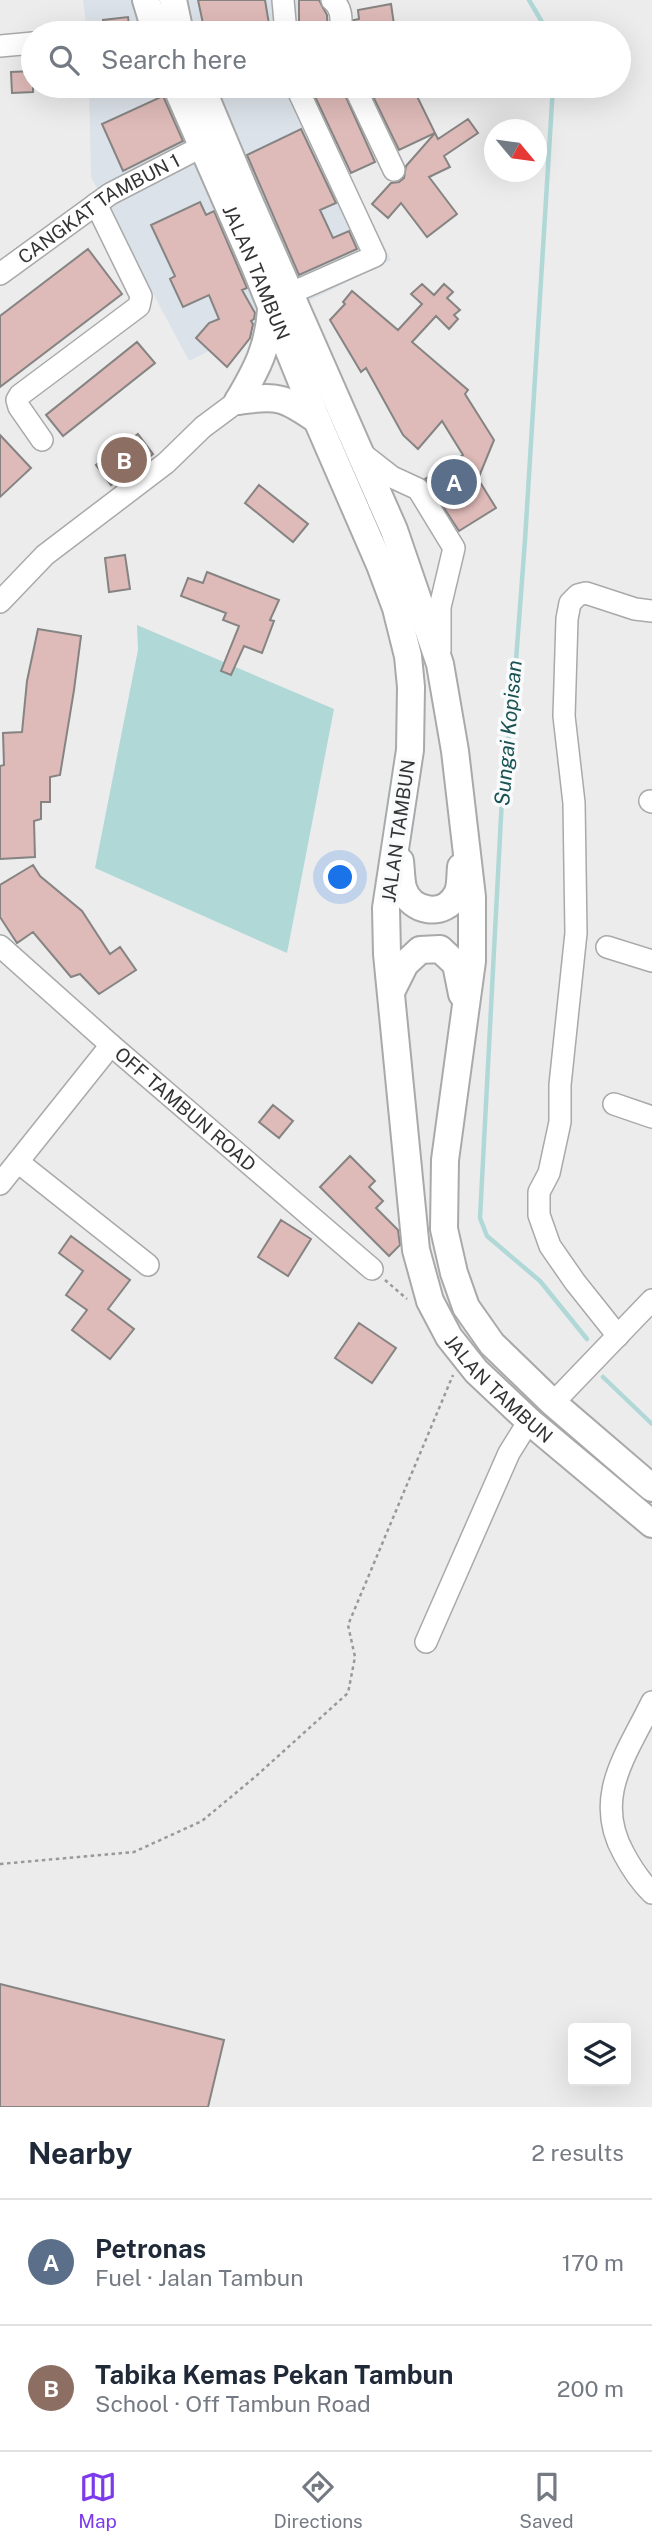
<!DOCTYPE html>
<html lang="en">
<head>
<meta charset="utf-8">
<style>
  :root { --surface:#fff; --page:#f6f6f7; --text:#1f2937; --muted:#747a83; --line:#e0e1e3; --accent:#7c3aed }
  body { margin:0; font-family:"Public Sans",sans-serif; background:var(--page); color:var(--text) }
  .controls { position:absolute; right:21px; bottom:21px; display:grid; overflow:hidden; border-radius:7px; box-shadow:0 7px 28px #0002 }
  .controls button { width:63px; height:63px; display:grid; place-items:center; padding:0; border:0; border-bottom:2px solid var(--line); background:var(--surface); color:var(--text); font:35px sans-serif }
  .compass { position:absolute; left:484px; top:119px; width:63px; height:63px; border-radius:50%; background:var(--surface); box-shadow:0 7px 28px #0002; rotate:119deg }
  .you { position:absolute; left:341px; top:878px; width:24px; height:24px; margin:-18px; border:5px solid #fff; border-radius:50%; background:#1a73e8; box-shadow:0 0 0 10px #1a73e833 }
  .badge { display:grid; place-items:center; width:46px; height:46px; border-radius:50%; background:var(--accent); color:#fff; font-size:23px; font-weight:700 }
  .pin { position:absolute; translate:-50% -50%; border:4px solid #fff; box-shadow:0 2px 7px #0006 }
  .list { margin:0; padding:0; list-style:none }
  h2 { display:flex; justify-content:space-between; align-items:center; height:91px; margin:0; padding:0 28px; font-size:30px }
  h2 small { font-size:23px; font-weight:400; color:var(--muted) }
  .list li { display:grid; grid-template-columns:46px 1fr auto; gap:21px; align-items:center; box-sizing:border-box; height:126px; padding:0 28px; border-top:2px solid var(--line) }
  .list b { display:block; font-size:26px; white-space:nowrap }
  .list p { margin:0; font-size:23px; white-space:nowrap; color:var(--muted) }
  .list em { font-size:23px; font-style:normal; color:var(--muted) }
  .icon { flex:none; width:38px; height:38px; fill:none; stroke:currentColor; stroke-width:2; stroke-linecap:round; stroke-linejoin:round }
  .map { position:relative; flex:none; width:652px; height:2107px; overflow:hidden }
  .search { position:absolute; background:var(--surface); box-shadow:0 7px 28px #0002; left:21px; right:21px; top:21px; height:77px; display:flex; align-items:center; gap:18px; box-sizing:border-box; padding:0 24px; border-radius:38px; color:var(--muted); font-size:26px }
  .sheet { height:343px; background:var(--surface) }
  nav { display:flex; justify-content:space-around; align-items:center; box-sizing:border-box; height:98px; border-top:2px solid var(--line); background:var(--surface); font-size:19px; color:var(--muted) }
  nav a { display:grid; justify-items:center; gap:4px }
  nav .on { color:var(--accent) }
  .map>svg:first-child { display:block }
  .built { fill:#dce2e9 }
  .water { fill:#b0d8d7 }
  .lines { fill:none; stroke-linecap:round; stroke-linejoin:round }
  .stream { stroke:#b0d8d7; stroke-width:4.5 }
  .building { fill:#debab8; stroke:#858483; stroke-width:2 }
  .minor-casing { stroke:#a8a9a9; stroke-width:24 }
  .major-casing { stroke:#a8a9a9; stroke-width:30 }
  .path { stroke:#999; stroke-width:2.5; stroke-dasharray:3.5 3.5; stroke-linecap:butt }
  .minor { stroke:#fff; stroke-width:21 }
  .major { stroke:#fff; stroke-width:26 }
  .labels { text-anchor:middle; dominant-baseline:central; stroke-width:7; stroke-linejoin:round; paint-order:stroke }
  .street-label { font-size:19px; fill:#343434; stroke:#f9fafb }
  .water-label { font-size:21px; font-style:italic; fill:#1a5353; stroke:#f9fafb }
</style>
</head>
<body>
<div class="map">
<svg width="652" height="2107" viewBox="0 0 652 2107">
  <rect width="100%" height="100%" fill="#ececed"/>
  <path class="built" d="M83 0H298L297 33H87Z
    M89 86H305L391 260 189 361 91 177Z"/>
  <path class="water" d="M137 625 334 709 287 953 95 868 138 650Z"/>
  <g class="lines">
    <path class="stream" d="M529 0 542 22 545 33
      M553 86 525 540 514 687 502 798 480 1218 487 1236 540 1281 587 1339
      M603 1377 652 1424"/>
  </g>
  <path class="building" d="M198 0H265L269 24H262L263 33H205Z
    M299 0H319L327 15 328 33H299Z
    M391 4 395 31 354 33V20L359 19 358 10Z
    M128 17 130 33H104L103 20Z
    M33 71V92L12 93 11 72Z
    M310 86H341L375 162 351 173Z
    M368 86H412L435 133 399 150Z
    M163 96 183 141 123 171 102 124Z
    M468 119 478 133 444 156 450 167 429 177 457 214 427 237 401 203 388 218 372 204 391 183 399 182 404 178 406 166 435 133 438 139Z
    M301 129 336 203 320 210 333 238 349 231 357 249 299 275 247 155Z
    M200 202 206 215 214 211 247 288 242 290 255 313 254 319 251 321 253 324 250 338 227 367 196 338 209 323 219 319 209 295 183 307 170 279 175 276 151 225Z
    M88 249 122 294 0 387V316Z
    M422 284 434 295 444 284 453 292 447 298 460 310 454 315 458 319 449 329 436 316 412 342 468 390 465 394 494 440 478 479 496 508 459 531 425 479 463 455 442 421 418 449 403 435 366 368 361 372 330 320 345 304 343 302 352 291 398 330 422 304 411 294Z
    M137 342 155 363 63 436 46 415Z
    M138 434 153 454 111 485 96 465Z
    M0 435 31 468 0 497Z
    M259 485 308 524 293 542 245 503Z
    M125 555 130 589 109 592 105 558Z
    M207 572 279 600 270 620 274 621 262 653 244 646 231 675 221 671 239 626 223 620 226 613 181 596 188 578 203 583Z
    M38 629 81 636 74 690 60 775 50 777V802H41V819L34 821 35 857 0 859V766L4 765 3 733 22 732 27 681Z
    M33 865 40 876 82 911 110 954 120 947 136 970 99 994 80 974 71 977 33 932 17 943 0 917V885Z
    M273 1105 293 1121 279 1138 259 1122Z
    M350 1156 375 1181 369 1187 383 1201 376 1208 398 1230 400 1245 389 1256 320 1187Z
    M281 1220 311 1239 288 1276 258 1257Z
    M71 1236 130 1280 108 1309 134 1329 110 1359 72 1330 87 1310 66 1295 83 1271 59 1253Z
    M359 1323 396 1348 372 1383 335 1358Z
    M0 1984 224 2040 208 2107H0Z"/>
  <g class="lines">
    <g class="minor-casing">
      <g id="minor">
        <path d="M283 0 286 33"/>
        <path d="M332 0C343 8 341 21 341 33"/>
        <path d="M0 46 33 43"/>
        <path d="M354 86 394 170"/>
        <path id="s1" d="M0 274 110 194 201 147"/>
        <path d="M289 294 375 256 296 86"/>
        <path d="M42 440 19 407 17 400 20 395 139 306 141 296 96 204"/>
        <path d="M360 452 392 477 418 489 454 548 440 607V651"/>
        <path d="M0 602 45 555 166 463 203 427 238 401"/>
        <path d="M650 801 652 802"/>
        <path id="s2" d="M0 946 111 1045 372 1269"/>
        <path d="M607 947 652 961"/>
        <path d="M614 1104 652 1117"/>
        <path d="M18 1162 148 1265"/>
        <path d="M0 1184 111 1045"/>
        <path d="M618 1336 575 1282 550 1246 539 1215V1192L549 1173 560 1122V1085L576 933 574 803 564 716 567 619 570 603 578 595 586 593 635 609 652 611"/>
        <path d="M553 1403 652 1300"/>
        <path d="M426 1642 509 1453 529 1421"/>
        <path d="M652 1702C627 1754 592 1797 624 1854 632 1869 640 1881 652 1893"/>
      </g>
    </g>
    <g class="major-casing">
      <g id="major">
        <path d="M146 0 156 33"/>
        <path d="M173 0 180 33"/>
        <path id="s3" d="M176 86 254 264 317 420 380 565 396 608 408 656 411 687 410 750 386 908 387 954 416 1250 430 1301 449 1337 476 1371 529 1421 652 1524"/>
        <path d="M201 86 247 196 394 530 440 664 455 751 472 897V961L445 1160 444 1229 454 1273 466 1307 492 1344 553 1403 652 1488"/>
        <path d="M238 401C257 369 269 346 271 309"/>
        <path d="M238 401C278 395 284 397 317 420"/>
        <path d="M400 861C401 869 401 880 403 888 411 913 445 918 457 894 461 887 460 876 461 867"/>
        <path d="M391 992 405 964 420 950 440 949 456 964 462 994"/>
      </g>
    </g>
    <path class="path" d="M385 1280 407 1299
      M0 1864 134 1852 202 1821 255 1777 348 1693 355 1657 348 1625 453 1375"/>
    <use href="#minor" class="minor"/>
    <use href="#major" class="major"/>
  </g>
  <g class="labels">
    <g class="street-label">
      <text stroke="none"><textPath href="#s1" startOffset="119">CANGKAT TAMBUN 1</textPath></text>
      <text stroke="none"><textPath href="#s3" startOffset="203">JALAN TAMBUN</textPath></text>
      <text transform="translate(398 831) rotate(-82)">JALAN TAMBUN</text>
      <text stroke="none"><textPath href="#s2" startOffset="247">OFF TAMBUN ROAD</textPath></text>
      <text stroke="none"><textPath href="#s3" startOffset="1379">JALAN TAMBUN</textPath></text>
    </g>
    <g class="water-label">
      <text transform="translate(508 733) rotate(-85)">Sungai Kopisan</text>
    </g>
  </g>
</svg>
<div class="controls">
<button><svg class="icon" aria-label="layers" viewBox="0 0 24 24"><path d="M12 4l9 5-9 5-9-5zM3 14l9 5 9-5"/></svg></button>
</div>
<svg class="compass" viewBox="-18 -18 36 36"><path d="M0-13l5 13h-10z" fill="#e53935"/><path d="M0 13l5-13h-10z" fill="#747a83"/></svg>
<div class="you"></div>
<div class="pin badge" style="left:454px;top:482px;background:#5c6f8a">A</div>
<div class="pin badge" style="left:124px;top:460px;background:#8d6e63">B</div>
<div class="search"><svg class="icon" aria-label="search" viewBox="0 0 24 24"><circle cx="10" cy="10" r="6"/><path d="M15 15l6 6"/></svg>Search here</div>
</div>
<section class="sheet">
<h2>Nearby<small>2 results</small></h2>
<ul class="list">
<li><span class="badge" style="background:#5c6f8a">A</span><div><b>Petronas</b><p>Fuel · Jalan Tambun</p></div><em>170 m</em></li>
<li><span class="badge" style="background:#8d6e63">B</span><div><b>Tabika Kemas Pekan Tambun</b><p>School · Off Tambun Road</p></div><em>200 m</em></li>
</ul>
</section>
<nav>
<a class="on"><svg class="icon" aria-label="map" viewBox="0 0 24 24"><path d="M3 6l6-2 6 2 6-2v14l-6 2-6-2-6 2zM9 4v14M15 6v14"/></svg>Map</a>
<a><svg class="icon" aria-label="directions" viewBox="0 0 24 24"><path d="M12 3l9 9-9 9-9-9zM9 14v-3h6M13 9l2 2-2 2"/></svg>Directions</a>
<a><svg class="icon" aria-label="saved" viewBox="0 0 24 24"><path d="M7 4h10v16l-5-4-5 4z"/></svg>Saved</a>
</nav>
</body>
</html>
